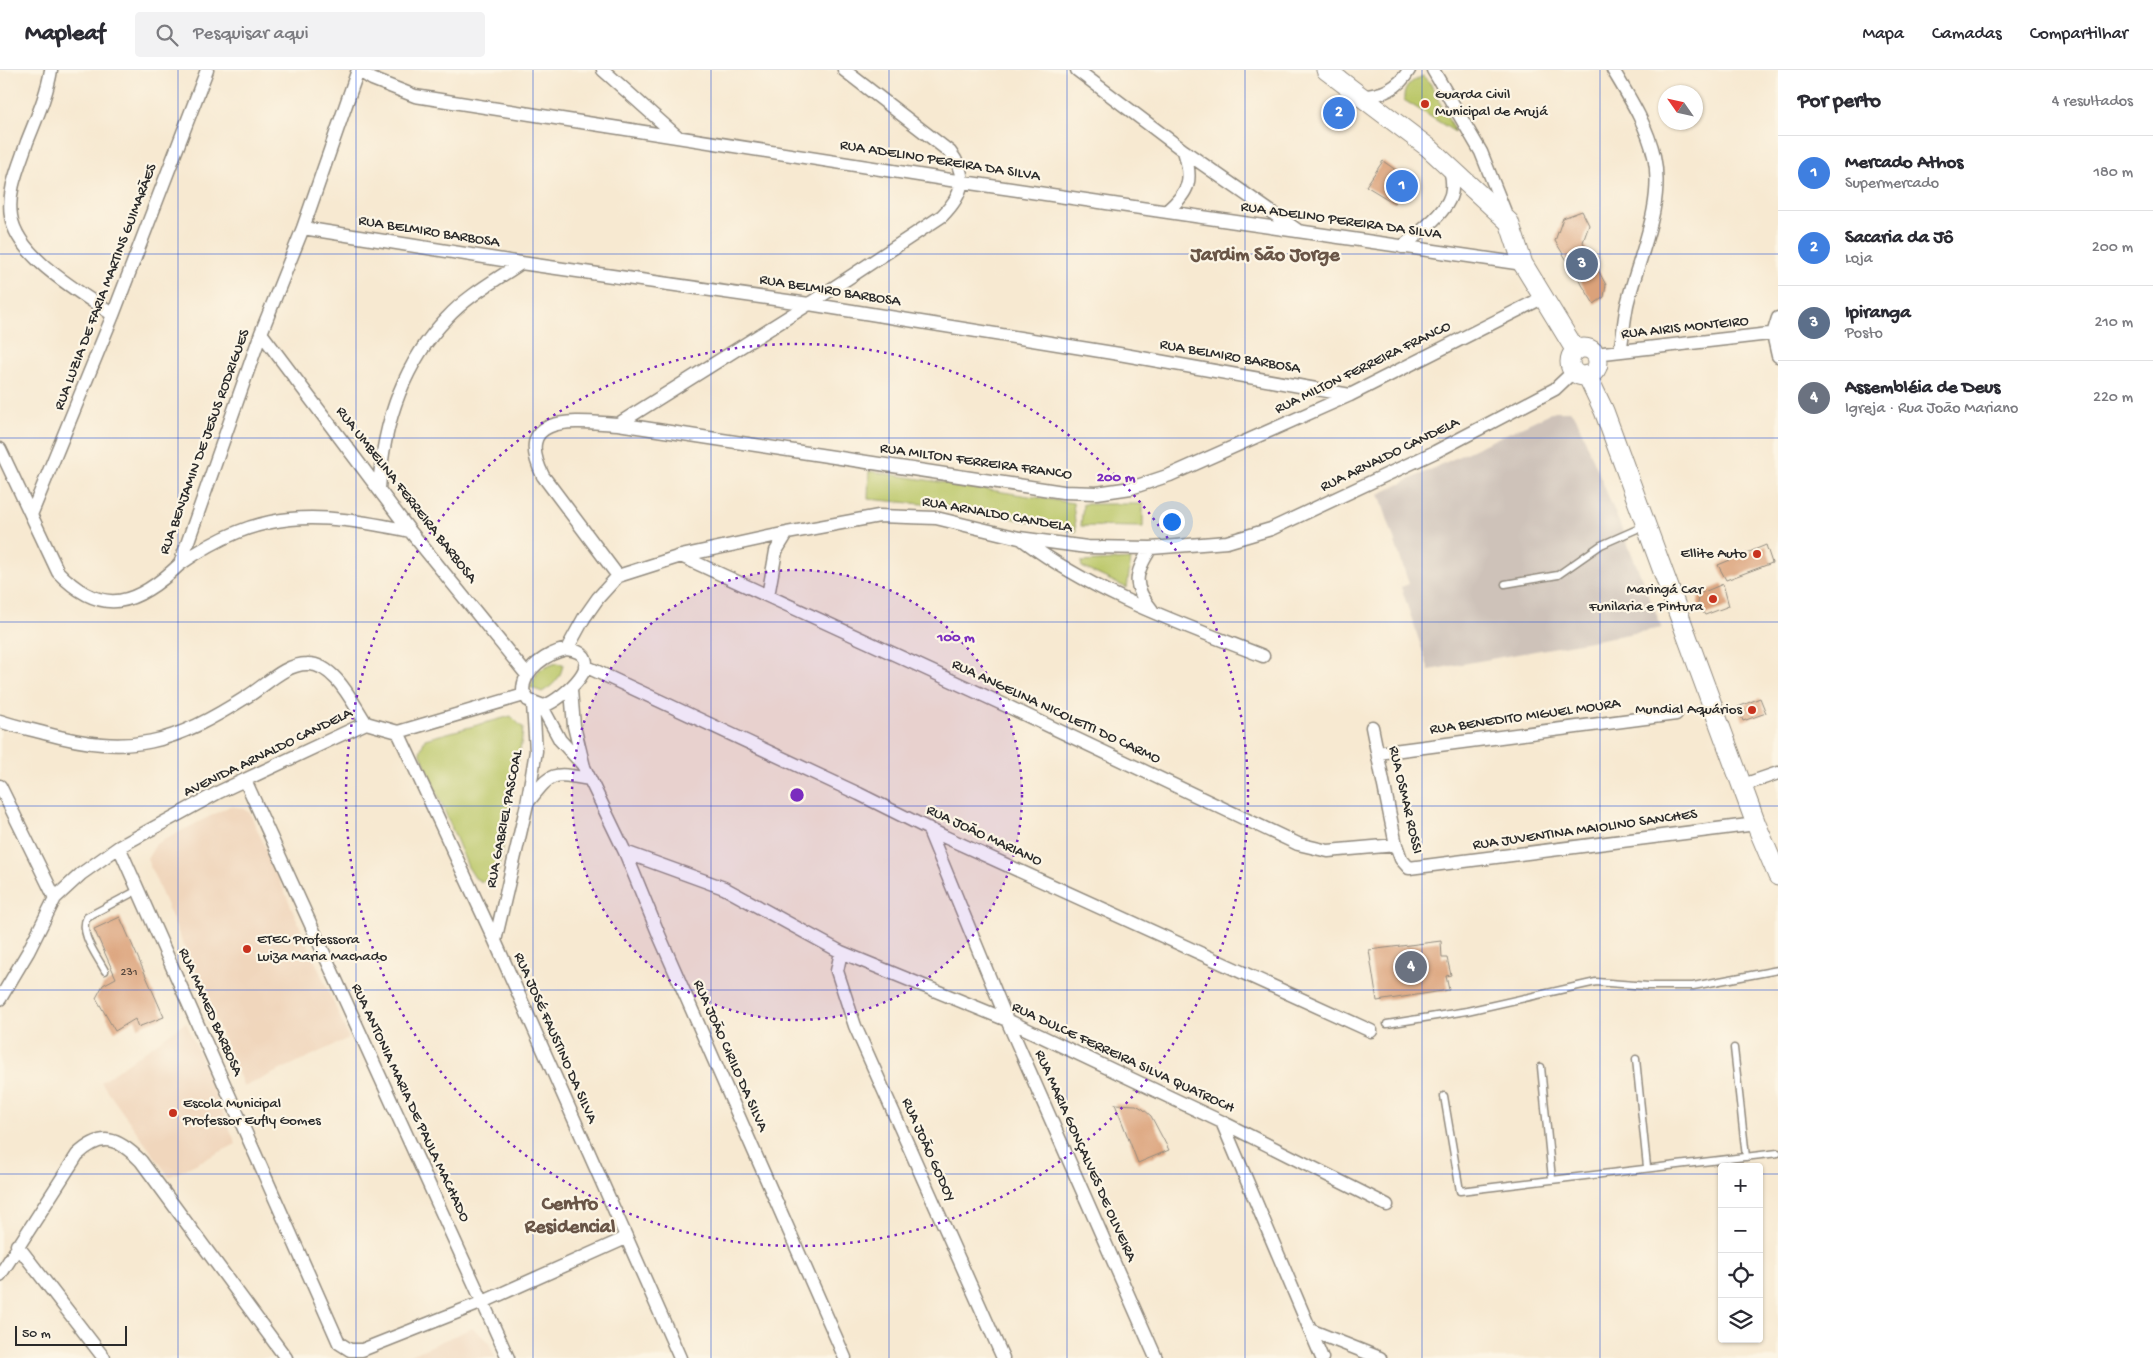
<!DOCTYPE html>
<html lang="pt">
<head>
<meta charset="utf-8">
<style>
  :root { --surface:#fff; --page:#f2f2f3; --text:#2b2b33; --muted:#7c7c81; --line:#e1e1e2; --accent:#2563eb }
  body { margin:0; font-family:"Gochi Hand",sans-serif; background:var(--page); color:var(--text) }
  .controls { position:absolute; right:15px; bottom:15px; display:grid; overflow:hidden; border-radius:5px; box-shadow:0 1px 4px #0004 }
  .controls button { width:45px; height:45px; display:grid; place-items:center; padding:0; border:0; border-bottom:1px solid var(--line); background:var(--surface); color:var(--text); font:25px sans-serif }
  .compass { position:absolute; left:1658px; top:15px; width:45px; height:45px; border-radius:50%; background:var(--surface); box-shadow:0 1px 4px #0004; rotate:304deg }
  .scale { position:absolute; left:15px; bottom:12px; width:112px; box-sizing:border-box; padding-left:5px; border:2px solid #2b2b2b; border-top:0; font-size:14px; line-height:18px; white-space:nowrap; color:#2b2b2b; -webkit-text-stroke:4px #fcf5e5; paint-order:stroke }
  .you { position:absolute; left:1171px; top:451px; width:18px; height:18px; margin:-12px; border:4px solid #fff; border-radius:50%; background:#1a73e8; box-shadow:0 0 0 8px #1a73e833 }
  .badge { display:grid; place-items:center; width:32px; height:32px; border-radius:50%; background:var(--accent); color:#fff; font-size:16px; font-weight:700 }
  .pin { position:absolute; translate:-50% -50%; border:2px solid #fff; box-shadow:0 1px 5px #0006 }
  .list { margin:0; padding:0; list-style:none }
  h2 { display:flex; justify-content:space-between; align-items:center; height:65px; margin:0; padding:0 20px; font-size:21px }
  h2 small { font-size:16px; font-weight:400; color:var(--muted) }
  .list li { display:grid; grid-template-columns:32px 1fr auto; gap:15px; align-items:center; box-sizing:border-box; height:75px; padding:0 20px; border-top:1px solid var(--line) }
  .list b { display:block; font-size:19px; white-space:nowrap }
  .list p { margin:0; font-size:16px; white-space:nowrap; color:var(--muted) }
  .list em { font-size:16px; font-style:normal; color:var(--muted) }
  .icon { flex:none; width:28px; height:28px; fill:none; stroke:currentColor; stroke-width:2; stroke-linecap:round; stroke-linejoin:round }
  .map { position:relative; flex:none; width:1778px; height:1288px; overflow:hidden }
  header { display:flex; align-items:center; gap:30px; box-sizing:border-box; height:70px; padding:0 25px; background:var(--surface); border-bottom:1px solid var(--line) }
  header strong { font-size:24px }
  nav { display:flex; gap:28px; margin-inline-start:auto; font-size:18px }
  .search { width:350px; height:45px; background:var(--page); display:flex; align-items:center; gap:12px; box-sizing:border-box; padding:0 18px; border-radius:5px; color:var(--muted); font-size:19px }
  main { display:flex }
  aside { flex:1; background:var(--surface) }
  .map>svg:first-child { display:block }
  .built { fill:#f0d6bc }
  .industrial { fill:#cec2b9 }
  .green { fill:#bcc86a; stroke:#747a4a }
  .building { fill:#dba27a }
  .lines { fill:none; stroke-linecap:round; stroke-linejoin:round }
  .lane-casing { stroke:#918a7e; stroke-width:9 }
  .street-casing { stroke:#918a7e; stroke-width:15 }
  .secondary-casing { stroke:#918a7e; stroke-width:21 }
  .lane { stroke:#fff; stroke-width:6 }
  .street { stroke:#fff; stroke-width:12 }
  .secondary { stroke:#fff; stroke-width:19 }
  .grid { fill:none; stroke:#1d4ed8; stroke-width:1; stroke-opacity:0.55 }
  .ring { fill:none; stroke:#7b2cbf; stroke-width:2.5; stroke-dasharray:2.5 5 }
  .poi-dot { fill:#c8321e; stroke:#fcf5e5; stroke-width:2 }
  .labels { text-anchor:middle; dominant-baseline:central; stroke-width:4.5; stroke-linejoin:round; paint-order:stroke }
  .number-label { font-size:12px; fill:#57493f }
  .poi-label { font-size:15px; fill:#2b2b2b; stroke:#fcf5e5; text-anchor:start }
  .street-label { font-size:15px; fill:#2b2b2b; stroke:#fcf5e5 }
  .district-label { font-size:20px; font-weight:bold; fill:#695547; stroke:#fcf5e5 }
  .centre { fill:#7b2cbf; stroke:#fcf5e5; stroke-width:2.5 }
  .ring-label { font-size:15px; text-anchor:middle; font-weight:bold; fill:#7b2cbf; stroke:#fcf5e5; stroke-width:4.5; stroke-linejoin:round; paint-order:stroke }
</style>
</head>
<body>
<header>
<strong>Mapleaf</strong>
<div class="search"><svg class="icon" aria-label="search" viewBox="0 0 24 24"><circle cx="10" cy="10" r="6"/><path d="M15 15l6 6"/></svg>Pesquisar aqui</div>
<nav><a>Mapa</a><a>Camadas</a><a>Compartilhar</a></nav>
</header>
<main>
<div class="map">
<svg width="1778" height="1288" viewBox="0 0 1778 1288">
  <rect width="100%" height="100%" fill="#fcf5e5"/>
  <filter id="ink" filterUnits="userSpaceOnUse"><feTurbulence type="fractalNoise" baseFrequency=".02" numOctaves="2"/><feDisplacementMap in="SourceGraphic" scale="10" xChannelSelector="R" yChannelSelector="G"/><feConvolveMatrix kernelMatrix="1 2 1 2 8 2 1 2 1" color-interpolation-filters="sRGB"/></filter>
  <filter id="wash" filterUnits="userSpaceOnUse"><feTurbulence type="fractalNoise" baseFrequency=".0096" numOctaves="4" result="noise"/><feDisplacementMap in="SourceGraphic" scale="20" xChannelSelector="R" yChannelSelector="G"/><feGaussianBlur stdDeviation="1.12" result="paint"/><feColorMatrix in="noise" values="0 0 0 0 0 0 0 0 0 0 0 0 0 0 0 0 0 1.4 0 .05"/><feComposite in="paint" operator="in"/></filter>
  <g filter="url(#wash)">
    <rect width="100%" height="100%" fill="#f7e9d1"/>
    <path class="built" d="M230 736 242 738 250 743 349 968 244 1017 147 789 156 774Z
      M186 952 236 1074 169 1107 101 1012Z
      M472 1258 488 1271 496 1288H404Z"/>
    <path class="industrial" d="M1555 341H1570L1576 347 1662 558 1429 600 1401 517 1409 514 1379 424Z"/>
    <path class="green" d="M1423 6 1430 13 1455 62 1404 30C1403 17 1411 11 1423 6Z
      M869 401 1073 433 1076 462 965 438 868 429Z
      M1083 434H1143V457L1081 456Z
      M1131 489 1127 518 1082 497 1081 492Z
      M556 593 563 594C561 608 554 615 542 622L530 617 539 600Z
      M511 646 523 658 522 668 499 800 494 807 482 812 475 808 468 797 420 682 425 669Z"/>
    <g id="blocks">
      <path class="building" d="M1383 91 1407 108 1404 123 1394 133 1366 116Z
        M1582 141 1589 155 1583 172 1606 215 1604 227 1594 234 1555 171 1563 148Z
        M1766 475 1772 493 1726 510 1718 495Z
        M1723 514 1729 536 1705 545 1698 535 1699 524Z
        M1760 628 1766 643 1743 651 1738 637Z
        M120 847 164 947 138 957 135 949 115 961 96 928 103 915 116 908 94 859Z
        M1441 871 1442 888H1447L1451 905 1446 906 1449 920 1377 931 1369 880Z
        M1115 1034 1136 1035 1143 1039 1151 1046 1169 1080 1138 1093Z"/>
    </g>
  </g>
  <g filter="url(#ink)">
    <use href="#blocks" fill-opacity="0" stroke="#918a7e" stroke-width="1"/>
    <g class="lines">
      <g class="lane-casing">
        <path id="lane" d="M1505 514 1558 505 1601 475 1644 456
          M105 901C98 887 78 863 87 847L138 820
          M1387 954 1467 941 1596 912 1648 916H1693L1778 900
          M1734 978 1746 1087
          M1636 989 1647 1097
          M1541 997 1552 1109
          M1444 1026 1460 1121 1778 1083"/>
      </g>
      <g class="street-casing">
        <path id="street" d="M51 0C47 25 36 49 27 72 19 96 7 121 11 146 17 188 81 222 113 245
          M358 0 372 9 415 26 963 112 1523 194
          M603 0 678 67
          M1077 0 1184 81 1297 160
          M1433 0 1481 82 1507 147
          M1613 0C1629 27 1647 55 1654 86 1665 135 1638 188 1627 235 1624 250 1623 266 1620 281
          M1361 26C1381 26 1398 19 1409 0
          M1167 141C1190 121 1193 110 1184 81
          M303 158 521 193 809 234 1119 284 1350 325
          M1402 177C1417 164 1452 140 1452 118 1453 111 1451 104 1450 98
          M1778 248 1773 264 1778 286
          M261 263 410 461 527 605
          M1595 284 1778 263
          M618 354 809 234 942 146C963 125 969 106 950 82L844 0
          M0 379 58 502C103 549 138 534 180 494L261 263 303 158 358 0
          M379 419C383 356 402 295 447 248 467 226 496 210 521 193
          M31 445 113 245 207 0
          M1023 470C1095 524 1179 553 1263 586
          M1151 478C1134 504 1132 516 1152 540
          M681 486 1009 637 1298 774 1328 781 1396 775
          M180 494C262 437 316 442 410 461
          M618 506 543 406C511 341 579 352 618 354L1063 422 1097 423 1131 418 1170 405 1350 325 1544 227
          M768 526 776 481 787 463
          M567 579 584 548 598 528 618 506 681 486 787 463 879 446 936 448 1019 468 1087 477 1151 478 1227 472 1271 459 1435 382 1555 319 1574 301
          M567 579C613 586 563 629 544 636L528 630 523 621C523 598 548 583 567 579Z
          M585 596 859 724 945 767 1371 961
          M571 620 574 656 584 697 625 782 659 865 845 1288
          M541 635 560 670 584 696
          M0 651C14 656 29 659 44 663 131 687 173 674 248 626 266 615 285 594 307 594 335 593 353 634 366 653
          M1372 657 1396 775 1401 789 1409 798 1756 754
          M398 662 495 871 680 1288
          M1378 683 1676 644
          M245 710 508 1288
          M1743 715 1778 703
          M0 716 55 828
          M528 732C552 702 551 702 589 709
          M928 758 1007 950 1156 1288
          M119 777 339 1273 350 1280H362L483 1232 626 1168
          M625 782 724 818 841 882 1007 950 1222 1052 1387 1135
          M495 871 527 734 536 681 533 634
          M841 882 837 901 855 956 1003 1288
          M0 929 28 882 55 828 81 804 119 777 219 722 366 653 398 662 524 625
          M1222 1052 1322 1288
          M17 1175 104 1288
          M0 1205 77 1085C102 1061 118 1068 141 1091L286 1288
          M1310 1260 1380 1288"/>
      </g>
      <g class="secondary-casing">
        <path id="secondary" d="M1326 0 1429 78 1509 152 1523 194 1576 281
          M1570 292a14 14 0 1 1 28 0a14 14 0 1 1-28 0Z
          M1587 305 1604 341 1756 754 1778 806"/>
      </g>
      <use href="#lane" class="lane"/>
      <use href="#street" class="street"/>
      <use href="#secondary" class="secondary"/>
    </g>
  </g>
  <path class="grid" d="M178 0V1288M356 0V1288M533 0V1288M711 0V1288M889 0V1288M1067 0V1288M1245 0V1288M1422 0V1288M1600 0V1288M0 184H1778M0 368H1778M0 552H1778M0 736H1778M0 920H1778M0 1104H1722M1759 1104H1778"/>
  <circle cx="797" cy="725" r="225" fill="#7b2cbf" fill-opacity=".12"/>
  <g class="ring">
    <circle cx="797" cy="725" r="225"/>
    <circle cx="797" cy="725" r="451"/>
  </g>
  <g class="poi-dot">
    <circle cx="1425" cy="34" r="5"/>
    <circle cx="1757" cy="484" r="5"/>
    <circle cx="1713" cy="529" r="5"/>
    <circle cx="1752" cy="640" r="5"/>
    <circle cx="247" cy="879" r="5"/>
    <circle cx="173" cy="1043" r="5"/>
  </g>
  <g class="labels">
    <g class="number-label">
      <text x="129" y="903">231</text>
    </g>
    <g class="poi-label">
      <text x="1435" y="25">Guarda Civil<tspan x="1435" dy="17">Municipal de Arujá</tspan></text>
      <text x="1747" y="484" text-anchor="end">Ellite Auto</text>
      <text x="1703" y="520" text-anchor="end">Maringá Car<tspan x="1703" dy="17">Funilaria e Pintura</tspan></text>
      <text x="1742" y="640" text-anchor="end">Mundial Aquários</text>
      <text x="257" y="870">ETEC Professora<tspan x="257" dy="17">Luiza Maria Machado</tspan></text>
      <text x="183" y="1034">Escola Municipal<tspan x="183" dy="17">Professor Eufly Gomes</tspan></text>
    </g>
    <g class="street-label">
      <text transform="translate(940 91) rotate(9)">RUA ADELINO PEREIRA DA SILVA</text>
      <text transform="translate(1341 151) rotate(8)">RUA ADELINO PEREIRA DA SILVA</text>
      <text transform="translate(429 162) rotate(9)">RUA BELMIRO BARBOSA</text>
      <text transform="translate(106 217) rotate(-69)">RUA LUZIA DE FARIA MARTINS GUIMARÃES</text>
      <text transform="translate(830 221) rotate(9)">RUA BELMIRO BARBOSA</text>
      <text transform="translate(1685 258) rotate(-6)">RUA AIRIS MONTEIRO</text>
      <text transform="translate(1230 287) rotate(10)">RUA BELMIRO BARBOSA</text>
      <text transform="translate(1363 298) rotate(-26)">RUA MILTON FERREIRA FRANCO</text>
      <text transform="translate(205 372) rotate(-70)">RUA BENJAMIN DE JESUS RODRIGUES</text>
      <text transform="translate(1390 385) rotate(-26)">RUA ARNALDO CANDELA</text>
      <text transform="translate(976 392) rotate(8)">RUA MILTON FERREIRA FRANCO</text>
      <text transform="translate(406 425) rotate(52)">RUA UMBELINA FERREIRA BARBOSA</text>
      <text transform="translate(997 445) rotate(10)">RUA ARNALDO CANDELA</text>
      <text transform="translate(1056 642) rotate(25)">RUA ANGELINA NICOLETTI DO CARMO</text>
      <text transform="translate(1525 647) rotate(-8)">RUA BENEDITO MIGUEL MOURA</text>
      <text transform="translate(268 683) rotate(-26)">AVENIDA ARNALDO CANDELA</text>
      <text transform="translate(1405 730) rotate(77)">RUA OSMAR ROSSI</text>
      <text transform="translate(505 749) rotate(-79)">RUA GABRIEL PASCOAL</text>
      <text transform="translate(1585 760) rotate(-8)">RUA JUVENTINA MAIOLINO SANCHES</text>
      <text transform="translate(984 766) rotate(25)">RUA JOÃO MARIANO</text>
      <text transform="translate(210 942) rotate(66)">RUA MAMED BARBOSA</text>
      <text transform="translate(555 968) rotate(66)">RUA JOSÉ FAUSTINO DA SILVA</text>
      <text transform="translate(730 986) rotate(66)">RUA JOÃO CIRILO DA SILVA</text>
      <text transform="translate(1123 988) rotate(25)">RUA DULCE FERREIRA SILVA QUATROCH</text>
      <text transform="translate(410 1033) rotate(65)">RUA ANTONIA MARIA DE PAULA MACHADO</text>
      <text transform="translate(928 1080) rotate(66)">RUA JOÃO GODOY</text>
      <text transform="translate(1085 1086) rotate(66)">RUA MARIA GONÇALVES DE OLIVEIRA</text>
    </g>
    <g class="district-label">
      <text x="1265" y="186">Jardim São Jorge</text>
      <text x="570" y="1135">Centro<tspan x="570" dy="23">Residencial</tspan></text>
    </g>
  </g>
  <circle cx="797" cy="725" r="8" class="centre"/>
  <g class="ring-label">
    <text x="1116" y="411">200 m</text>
    <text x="956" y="571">100 m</text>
  </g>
</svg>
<div class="controls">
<button>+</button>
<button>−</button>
<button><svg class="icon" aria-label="locate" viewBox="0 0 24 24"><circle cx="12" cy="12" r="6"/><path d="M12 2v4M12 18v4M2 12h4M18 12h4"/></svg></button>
<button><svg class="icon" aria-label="layers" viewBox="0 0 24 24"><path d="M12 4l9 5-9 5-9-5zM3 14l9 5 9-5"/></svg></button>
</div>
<svg class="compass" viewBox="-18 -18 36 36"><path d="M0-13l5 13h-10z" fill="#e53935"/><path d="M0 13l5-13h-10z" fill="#7c7c81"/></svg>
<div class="scale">50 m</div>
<div class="you"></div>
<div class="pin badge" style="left:1402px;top:116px;background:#3f7fe0">1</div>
<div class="pin badge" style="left:1339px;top:43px;background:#3f7fe0">2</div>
<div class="pin badge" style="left:1582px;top:194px;background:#5c6f8a">3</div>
<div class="pin badge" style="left:1411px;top:897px;background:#6b7280">4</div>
</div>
<aside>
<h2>Por perto<small>4 resultados</small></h2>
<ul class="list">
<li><span class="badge" style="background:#3f7fe0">1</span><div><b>Mercado Athos</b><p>Supermercado</p></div><em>180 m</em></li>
<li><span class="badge" style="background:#3f7fe0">2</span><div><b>Sacaria da Jô</b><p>Loja</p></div><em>200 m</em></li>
<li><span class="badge" style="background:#5c6f8a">3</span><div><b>Ipiranga</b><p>Posto</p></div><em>210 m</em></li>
<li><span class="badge" style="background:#6b7280">4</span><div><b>Assembléia de Deus</b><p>Igreja · Rua João Mariano</p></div><em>220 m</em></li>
</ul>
</aside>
</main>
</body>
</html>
